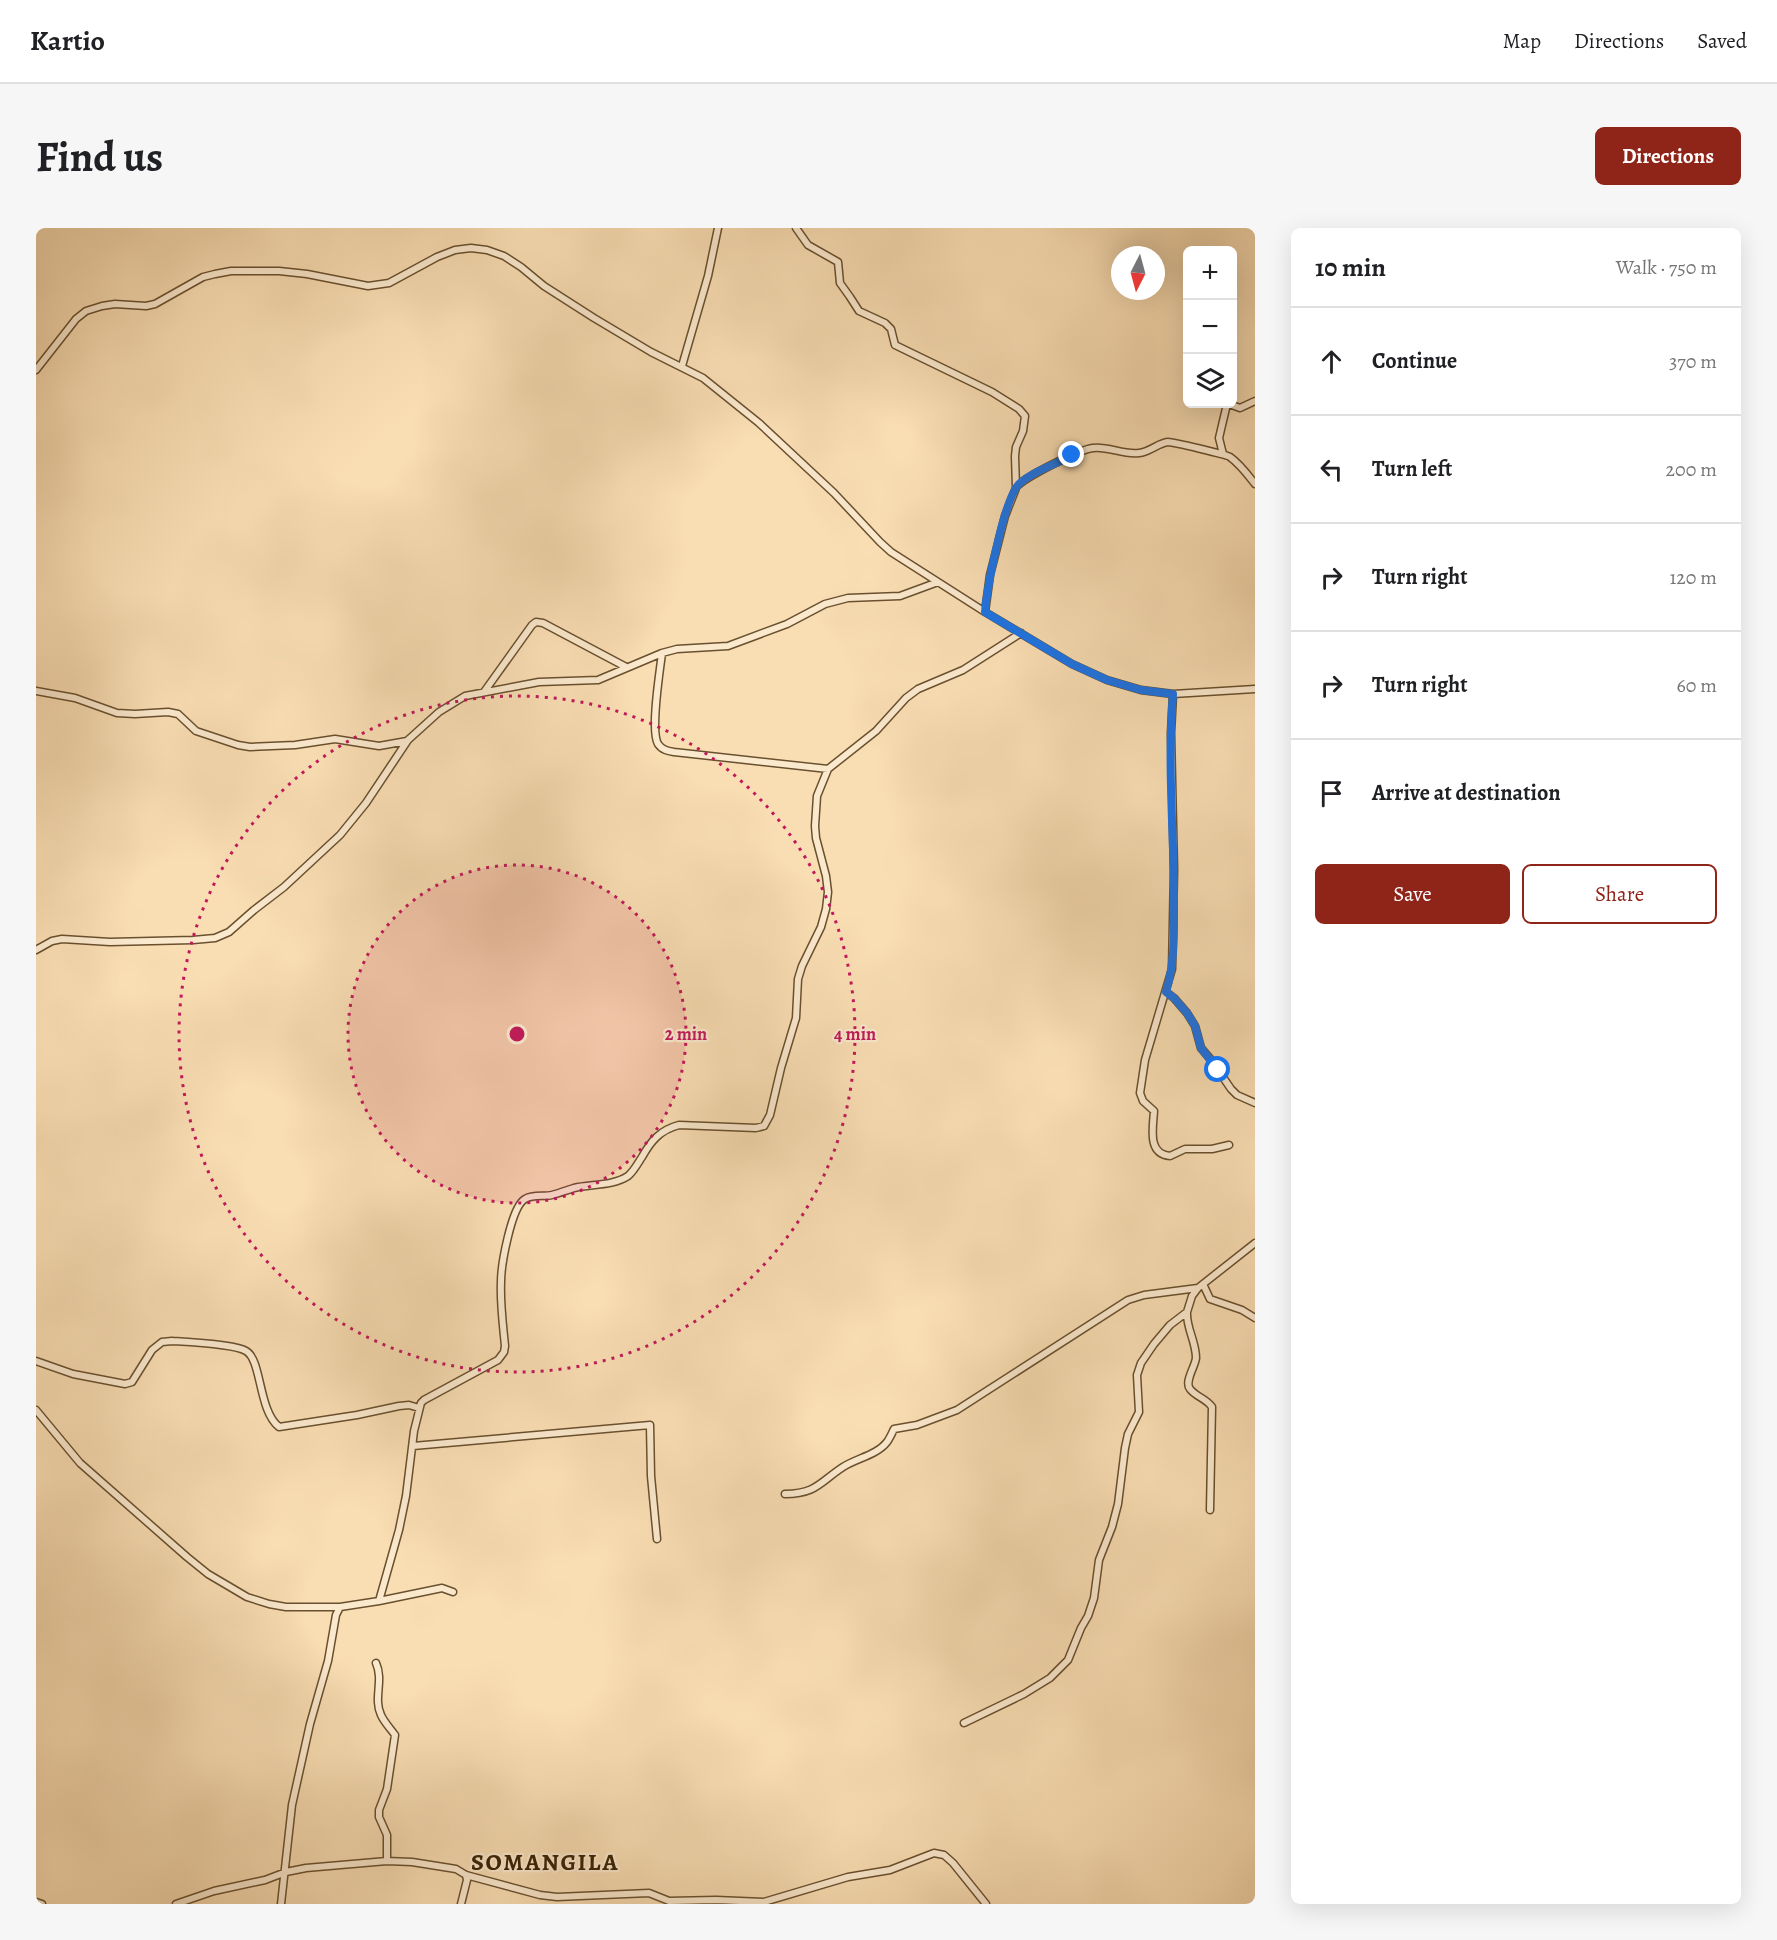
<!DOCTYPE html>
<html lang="en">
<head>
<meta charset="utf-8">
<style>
  :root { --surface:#fff; --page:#f6f6f6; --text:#202124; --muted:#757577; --line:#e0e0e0; --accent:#8f2418 }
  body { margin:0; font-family:Alegreya,serif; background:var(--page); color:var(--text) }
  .controls { position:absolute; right:18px; top:18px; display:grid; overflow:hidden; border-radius:9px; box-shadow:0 6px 24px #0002 }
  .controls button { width:54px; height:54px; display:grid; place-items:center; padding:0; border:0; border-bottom:2px solid var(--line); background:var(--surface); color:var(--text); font:30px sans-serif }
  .compass { position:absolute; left:1075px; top:18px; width:54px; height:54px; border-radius:50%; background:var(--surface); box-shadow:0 6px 24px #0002; rotate:186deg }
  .stop { position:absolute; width:18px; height:18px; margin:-14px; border:4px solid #1a73e8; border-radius:50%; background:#fff }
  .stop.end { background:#1a73e8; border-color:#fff; box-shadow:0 2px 6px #0008 }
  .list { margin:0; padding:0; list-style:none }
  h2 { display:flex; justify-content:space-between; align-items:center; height:78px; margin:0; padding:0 24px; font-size:26px }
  h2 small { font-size:20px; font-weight:400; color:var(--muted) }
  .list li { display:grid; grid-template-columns:39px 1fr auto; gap:18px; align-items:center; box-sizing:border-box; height:108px; padding:0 24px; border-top:2px solid var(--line) }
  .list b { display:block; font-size:22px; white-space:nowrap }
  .list em { font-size:20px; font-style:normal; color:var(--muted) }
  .actions { display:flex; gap:12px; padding:18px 24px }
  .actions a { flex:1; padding:14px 0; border:2px solid var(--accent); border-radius:9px; text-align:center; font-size:21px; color:var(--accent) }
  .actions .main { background:var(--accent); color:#fff }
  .icon { flex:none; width:33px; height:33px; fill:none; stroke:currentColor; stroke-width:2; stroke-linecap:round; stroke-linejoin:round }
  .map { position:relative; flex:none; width:1219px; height:1676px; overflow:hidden; border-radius:9px }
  header { display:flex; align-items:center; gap:36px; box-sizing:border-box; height:84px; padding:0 30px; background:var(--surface); border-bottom:2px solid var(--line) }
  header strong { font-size:28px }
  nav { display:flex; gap:33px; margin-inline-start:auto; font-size:21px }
  .intro { display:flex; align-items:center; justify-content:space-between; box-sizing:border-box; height:144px; padding:0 36px }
  h1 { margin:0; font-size:42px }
  .button { padding:15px 27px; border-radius:9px; background:var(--accent); color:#fff; font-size:21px; font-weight:700 }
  main { display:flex; gap:36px; padding:0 36px }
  aside { flex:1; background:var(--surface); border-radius:9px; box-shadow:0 6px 24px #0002 }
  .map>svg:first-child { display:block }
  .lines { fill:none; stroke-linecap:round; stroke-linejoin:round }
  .street-casing { stroke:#69502e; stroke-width:9 }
  .street { stroke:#fbe9ce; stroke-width:6 }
  .route { stroke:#1a73e8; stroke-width:8 }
  .ring { fill:none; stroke:#c2185b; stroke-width:3; stroke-dasharray:3 6 }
  .labels { text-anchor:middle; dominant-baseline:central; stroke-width:4.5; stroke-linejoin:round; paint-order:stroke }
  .district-label { font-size:24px; font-weight:bold; letter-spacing:1.5px; fill:#392101; stroke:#fbe9ce }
  .centre { fill:#c2185b; stroke:#fbe9ce; stroke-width:3 }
  .ring-label { font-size:18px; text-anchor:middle; font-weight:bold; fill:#c2185b; stroke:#fbe9ce; stroke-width:4.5; stroke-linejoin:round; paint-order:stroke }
</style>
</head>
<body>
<header>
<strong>Kartio</strong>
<nav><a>Map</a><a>Directions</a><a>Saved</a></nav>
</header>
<div class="intro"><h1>Find us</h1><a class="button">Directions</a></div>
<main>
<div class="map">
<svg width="1219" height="1676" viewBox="0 0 1219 1676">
  <rect width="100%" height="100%" fill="#f9ddb3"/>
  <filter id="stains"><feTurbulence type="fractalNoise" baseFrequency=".00333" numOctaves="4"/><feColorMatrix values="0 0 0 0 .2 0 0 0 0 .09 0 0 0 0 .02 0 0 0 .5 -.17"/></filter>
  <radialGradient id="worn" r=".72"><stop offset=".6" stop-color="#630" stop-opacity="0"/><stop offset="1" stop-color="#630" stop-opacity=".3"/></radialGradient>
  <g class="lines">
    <g class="street-casing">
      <path id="street" d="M760 0 772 17 802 34 804 55 814 69 823 83 849 95 855 101 859 117 956 164 983 181 989 188 987 203 980 219 979 228 980 260 969 288 954 347 949 384
        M646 138 672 48 682 0
        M0 142 40 91 50 83 66 78 79 76 110 78 119 76 167 49 179 46 195 43H243L271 46 332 58 353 55 401 29 419 22 435 20 451 22 468 28 485 39 508 58 558 90 615 124 667 150 723 195 798 265 844 314 855 324 949 384 1036 436 1071 452 1105 462 1137 466 1219 461
        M1193 176 1204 180 1219 173
        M1187 226 1183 210 1191 176
        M980 259C991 248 1042 222 1057 220 1072 218 1087 227 1103 225 1114 224 1122 215 1132 214 1137 214 1192 227 1194 229 1204 236 1212 247 1219 256
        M626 425C624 443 614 502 622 516 626 522 632 523 638 524L792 541
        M0 463 39 470 81 485 99 486 132 484 142 486 160 503 202 517 214 519 259 517 299 511 343 518 371 513
        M448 464 496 397 500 394 507 395 590 439
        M1137 466 1135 505 1138 642 1136 741 1109 832 1104 865 1107 873 1118 883C1117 900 1111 926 1134 928L1149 921H1176L1193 917
        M0 722 16 713 26 711 74 714 157 712 179 710 193 704 218 682 248 659 304 607 330 575 372 512 403 484 429 468 503 454 562 452 626 425 641 421 692 418 751 396 789 376 812 370 864 368 902 354
        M1130 764 1138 770 1151 785 1159 798 1165 820 1176 833 1195 861 1201 867 1219 875
        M1167 1056 1174 1071 1206 1082 1219 1090
        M1151 1084C1150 1100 1160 1113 1160 1130 1159 1139 1148 1154 1154 1161 1160 1169 1170 1170 1176 1179L1174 1282
        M0 1133 37 1146 89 1156 96 1154 116 1122 126 1114 136 1113C152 1114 198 1116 210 1123 226 1132 222 1182 243 1199L321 1187 363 1178 373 1177 383 1180
        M0 1182 44 1235 151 1329 172 1346 211 1369 233 1376 250 1379H304
        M377 1218 614 1197 615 1248 621 1311
        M749 1266C780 1266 784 1254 807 1239 821 1230 841 1227 851 1214 854 1210 856 1205 858 1201L881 1197 921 1182 1092 1072 1108 1067 1162 1060
        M343 1373 406 1360 417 1364
        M340 1435C348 1453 337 1470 345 1487 348 1494 354 1500 359 1507L351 1561 343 1582V1589L351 1607V1633
        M928 1495 988 1466 1014 1450 1032 1432 1045 1400 1052 1388 1058 1370 1063 1332 1076 1299 1082 1276 1089 1220 1092 1206 1103 1184 1101 1147 1105 1135 1118 1116 1134 1097 1151 1084 1156 1068 1162 1060 1219 1015
        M430 1647 504 1667 521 1669 613 1665 633 1673 680 1672 728 1674 812 1649 854 1642 898 1625 908 1627 917 1635 950 1676
        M0 1674 6 1676
        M140 1676 178 1663 229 1652 250 1644 270 1640 351 1633 376 1634 420 1641 430 1647 431 1652 425 1676
        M245 1676 256 1577 274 1496 292 1433 300 1387 304 1379 343 1373 363 1302 370 1268 378 1203 385 1175 388 1172 462 1132 468 1124 469 1118C467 1097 464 1075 465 1054 465 1038 475 979 489 971 497 966 508 969 516 967 524 965 531 962 538 960 555 956 577 958 592 948 598 943 602 935 606 929 615 913 624 902 643 897L720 900 728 898 734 887 745 840 760 790 762 751 766 738 785 699 790 681 792 664 790 648 780 610 779 598 781 568 792 541 840 503 870 470 882 461 927 442 985 405"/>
    </g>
    <use href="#street" class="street"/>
  </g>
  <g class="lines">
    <path class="route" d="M1036 227C1020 237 998 242 983 256 968 271 951 360 949 384L1036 436 1071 452 1105 462 1137 466C1131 535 1138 604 1138 673 1138 703 1139 735 1130 764L1138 770 1151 785 1159 798 1165 820 1182 842"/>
  </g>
  <circle cx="481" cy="806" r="169" fill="#c2185b" fill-opacity=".12"/>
  <g class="ring">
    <circle cx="481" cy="806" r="169"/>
    <circle cx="481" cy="806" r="338"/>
  </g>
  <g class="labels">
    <g class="district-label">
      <text x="509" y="1634">SOMANGILA</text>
    </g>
  </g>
  <circle cx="481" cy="806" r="9" class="centre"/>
  <g class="ring-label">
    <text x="650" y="812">2 min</text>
    <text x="819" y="812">4 min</text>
  </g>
  <rect width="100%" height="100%" filter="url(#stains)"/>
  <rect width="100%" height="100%" fill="url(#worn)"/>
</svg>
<div class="controls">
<button>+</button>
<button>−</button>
<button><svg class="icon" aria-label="layers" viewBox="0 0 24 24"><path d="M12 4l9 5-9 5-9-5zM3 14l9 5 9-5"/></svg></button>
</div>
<svg class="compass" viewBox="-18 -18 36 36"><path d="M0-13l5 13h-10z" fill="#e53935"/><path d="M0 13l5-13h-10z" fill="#757577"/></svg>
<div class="stop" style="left:1182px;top:842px"></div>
<div class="stop end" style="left:1036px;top:227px"></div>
</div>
<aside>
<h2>10 min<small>Walk · 750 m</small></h2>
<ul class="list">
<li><svg class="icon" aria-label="ahead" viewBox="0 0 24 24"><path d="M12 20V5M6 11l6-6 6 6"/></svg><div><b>Continue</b></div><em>370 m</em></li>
<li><svg class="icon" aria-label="left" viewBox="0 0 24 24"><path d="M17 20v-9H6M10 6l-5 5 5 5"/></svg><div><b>Turn left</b></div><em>200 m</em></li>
<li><svg class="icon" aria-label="right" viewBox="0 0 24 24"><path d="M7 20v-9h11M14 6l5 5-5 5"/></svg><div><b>Turn right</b></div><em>120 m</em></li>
<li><svg class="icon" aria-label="right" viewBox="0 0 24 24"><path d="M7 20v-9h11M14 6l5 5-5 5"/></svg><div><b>Turn right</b></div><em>60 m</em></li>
<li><svg class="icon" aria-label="arrive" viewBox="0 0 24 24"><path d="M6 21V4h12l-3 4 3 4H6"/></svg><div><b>Arrive at destination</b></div></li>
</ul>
<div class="actions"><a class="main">Save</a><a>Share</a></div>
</aside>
</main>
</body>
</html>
